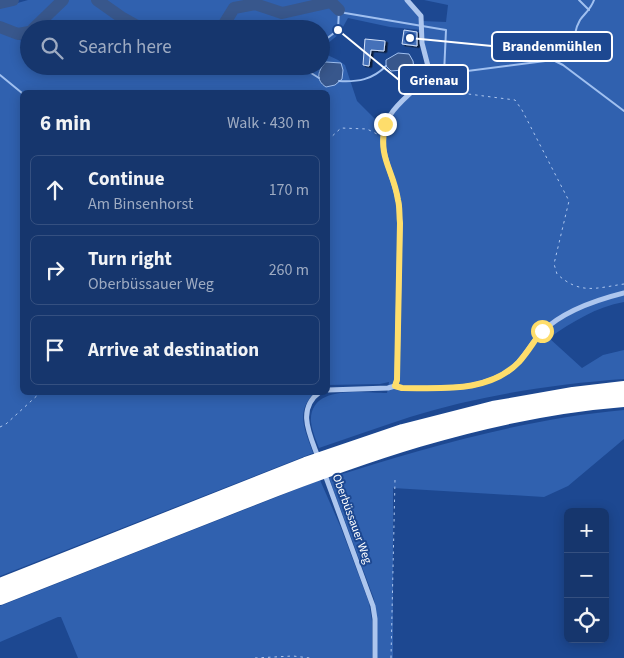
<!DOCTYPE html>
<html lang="en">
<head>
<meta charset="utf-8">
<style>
  :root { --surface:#16366d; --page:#1f3e72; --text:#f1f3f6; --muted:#9eabc2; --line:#355080 }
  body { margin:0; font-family:"Source Sans 3",sans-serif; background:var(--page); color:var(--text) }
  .controls { position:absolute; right:15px; bottom:15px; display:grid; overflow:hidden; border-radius:8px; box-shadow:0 2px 12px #0003 }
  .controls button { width:45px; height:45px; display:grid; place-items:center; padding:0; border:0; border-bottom:1px solid var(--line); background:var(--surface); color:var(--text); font:25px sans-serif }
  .stop { position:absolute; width:15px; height:15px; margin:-11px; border:4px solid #fedd6b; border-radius:50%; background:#fff }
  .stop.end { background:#fedd6b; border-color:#fff; box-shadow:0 1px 5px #0008 }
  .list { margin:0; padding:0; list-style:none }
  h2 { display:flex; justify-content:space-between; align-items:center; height:65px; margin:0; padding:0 20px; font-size:21px }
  h2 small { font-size:16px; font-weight:400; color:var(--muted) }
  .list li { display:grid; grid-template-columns:32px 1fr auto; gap:15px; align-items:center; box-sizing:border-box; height:70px; margin:0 10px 10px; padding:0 10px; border:1px solid var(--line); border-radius:8px }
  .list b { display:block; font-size:19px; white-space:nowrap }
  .list p { margin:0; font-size:16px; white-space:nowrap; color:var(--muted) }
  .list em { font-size:16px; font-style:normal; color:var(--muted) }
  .icon { flex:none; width:28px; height:28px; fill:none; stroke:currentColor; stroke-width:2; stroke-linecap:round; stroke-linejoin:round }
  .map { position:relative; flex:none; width:624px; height:658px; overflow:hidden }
  .search { position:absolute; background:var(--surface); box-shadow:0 2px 12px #0003; left:20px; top:20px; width:310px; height:55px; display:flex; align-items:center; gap:12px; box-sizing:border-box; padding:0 18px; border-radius:28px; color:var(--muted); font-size:19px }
  .panel { position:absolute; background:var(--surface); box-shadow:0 2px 12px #0003; left:20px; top:90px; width:310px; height:305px; border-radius:8px }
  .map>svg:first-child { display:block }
  .green { fill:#3061af }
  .water { fill:#38578c; stroke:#a0c0f0 }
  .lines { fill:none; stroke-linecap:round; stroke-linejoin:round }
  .stream { stroke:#a0c0f0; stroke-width:2 }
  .river { stroke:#38578c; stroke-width:12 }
  .building { fill:#4571b9; stroke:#d3e2fa; filter:url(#shadow) }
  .path { stroke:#adc6ee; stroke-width:1; stroke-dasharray:2.5 4; stroke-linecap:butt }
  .minor { stroke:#adc6ee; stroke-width:5 }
  .motorway { stroke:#fff; stroke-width:14 }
  .route { stroke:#fedd6b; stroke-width:6 }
  .labels { text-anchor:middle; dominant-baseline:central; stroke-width:4; stroke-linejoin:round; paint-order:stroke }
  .street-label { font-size:12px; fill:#fff; stroke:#1d4891 }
  .leader { fill:none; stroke:#fff; stroke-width:2 }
  .callout-dot { fill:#fff; stroke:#1d4891; stroke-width:2 }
  .callout { fill:#1d4891; stroke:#fff; stroke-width:2 }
  .callout-label { font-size:14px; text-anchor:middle; font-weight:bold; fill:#fff }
</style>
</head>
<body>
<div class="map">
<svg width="624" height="658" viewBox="0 0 624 658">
  <defs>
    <filter id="shadow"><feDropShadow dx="2.5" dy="1.5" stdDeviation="0" flood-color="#0009"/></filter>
  </defs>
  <rect width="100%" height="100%" fill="#1d4891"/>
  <path class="green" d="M28 0H58L27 29 19 32 0 23V8Z
    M66 0H407L422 21 446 22 448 5 424 0H624V302C596 307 572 322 549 338L582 368 603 355 624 350V379C553 384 477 396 410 417 379 427 349 438 319 448 316 440 312 431 311 422 309 384 362 393 387 393L389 382 380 384 328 385V92H22V392L314 393C295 413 305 429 313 453L0 576V31L24 42 29 38V66H321V52L338 60 345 65 357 101 384 128 385 124 428 73 422 30 390 27 348 18 339 34 321 49V29H38Z
    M624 410V439L568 486 544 497 393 488V658H377L375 606 374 599 329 478C425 448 523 419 624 410Z
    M320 480 341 528 369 603 372 621V658H78L61 617H58L0 642V606Z"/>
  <path class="water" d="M398 53 409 54 413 61 414 69 391 71 386 66V60Z
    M326 62 341 63 343 70 342 79 335 85 326 87C315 80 318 70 326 62Z"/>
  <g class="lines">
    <path class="stream" d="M579 0 589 10
      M321 43 338 30 339 10 345 13 446 30 444 74 553 60 563 65 624 111
      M573 53C574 42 574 30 580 20 585 13 591 9 594 0
      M308 66 311 73 319 78
      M0 75 22 93
      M339 81C358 82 372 80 386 66"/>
    <path class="river" d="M97 0 121 17 137 26 139 29
      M0 3 13 0
      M0 27 18 34 29 32
      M33 29 63 0
      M221 29 234 8 255 4 282 13 331 2 339 10
      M174 66 177 69 179 66"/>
  </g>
  <path class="building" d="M404 30 417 32V46L402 44Z
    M365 39 385 41 384 51 371 50 369 66 363 65Z"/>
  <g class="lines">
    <path class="path" d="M424 86 437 90 515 100 522 110 569 201 554 264 557 274C580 295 596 288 624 284
      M328 140 341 128 367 129 377 134
      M0 427 6 424 41 392
      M255 658 293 656 310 658
      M391 658 395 480"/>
    <path class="minor" d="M395 386 397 380 400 223C399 215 400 207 398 200 393 170 371 143 391 114 401 98 422 87 429 70L422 43 421 16 407 0
      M328 390 388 388 395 386 402 388C439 388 478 392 510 370 524 360 530 344 542 332 563 311 596 300 624 293
      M318 457C310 435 296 409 320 392
      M324 472 373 606 375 619V658"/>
    <path class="motorway" d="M0 585 306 464 403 431 493 408 573 394 624 388
      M0 598C74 569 148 540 221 511 351 459 483 411 624 400"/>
  </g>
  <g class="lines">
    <path class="route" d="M385 124C378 160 393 168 398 200 400 207 399 215 400 223L397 380 395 386 402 388C442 388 489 393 519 362 528 352 534 341 542 331"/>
  </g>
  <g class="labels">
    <g class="street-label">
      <text transform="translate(352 519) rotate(70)">Oberbüssauer Weg</text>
    </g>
  </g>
  <path class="leader" d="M410 38L492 46M338 30L399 80"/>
  <g class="callout-dot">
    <circle cx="410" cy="38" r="5"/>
    <circle cx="338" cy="30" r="5"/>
  </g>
  <g class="callout">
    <rect x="492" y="32" width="120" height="29" rx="5"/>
    <rect x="399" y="65" width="69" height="29" rx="5"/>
  </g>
  <g class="callout-label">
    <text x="552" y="51">Brandenmühlen</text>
    <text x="434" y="85">Grienau</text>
  </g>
</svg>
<div class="controls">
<button>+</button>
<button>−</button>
<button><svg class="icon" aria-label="locate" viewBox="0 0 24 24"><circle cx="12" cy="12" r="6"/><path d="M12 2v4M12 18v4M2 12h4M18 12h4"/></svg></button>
</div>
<div class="stop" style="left:542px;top:331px"></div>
<div class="stop end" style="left:385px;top:124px"></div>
<div class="search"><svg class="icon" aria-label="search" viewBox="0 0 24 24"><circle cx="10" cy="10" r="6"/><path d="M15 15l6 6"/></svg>Search here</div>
<section class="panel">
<h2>6 min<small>Walk · 430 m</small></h2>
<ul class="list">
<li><svg class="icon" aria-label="ahead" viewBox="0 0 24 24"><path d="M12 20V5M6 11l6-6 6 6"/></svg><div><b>Continue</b><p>Am Binsenhorst</p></div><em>170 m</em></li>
<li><svg class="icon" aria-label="right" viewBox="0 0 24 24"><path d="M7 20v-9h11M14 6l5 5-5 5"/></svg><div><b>Turn right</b><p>Oberbüssauer Weg</p></div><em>260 m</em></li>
<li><svg class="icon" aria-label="arrive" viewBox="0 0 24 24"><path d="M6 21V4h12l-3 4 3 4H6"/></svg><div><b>Arrive at destination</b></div></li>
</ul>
</section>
</div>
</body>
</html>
